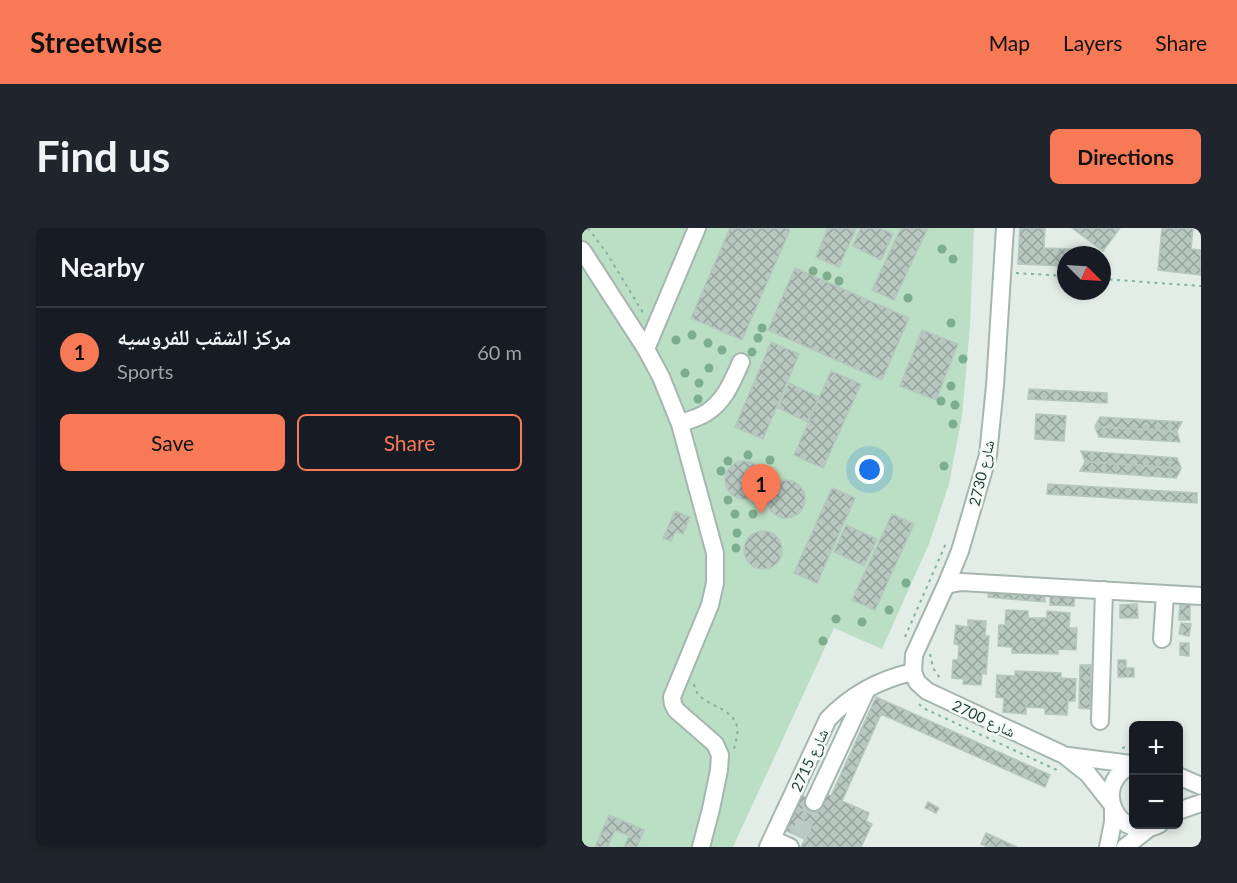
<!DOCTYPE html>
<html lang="en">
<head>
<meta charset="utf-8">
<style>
  :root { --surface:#171b24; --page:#20242c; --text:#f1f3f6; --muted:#9ea1a6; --line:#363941; --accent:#f87956 }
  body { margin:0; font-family:Lato,"Noto Naskh Arabic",sans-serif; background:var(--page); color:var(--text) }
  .controls { position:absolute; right:18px; bottom:18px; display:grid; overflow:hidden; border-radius:9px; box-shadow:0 3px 9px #0003 }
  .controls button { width:54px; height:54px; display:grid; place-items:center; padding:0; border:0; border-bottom:2px solid var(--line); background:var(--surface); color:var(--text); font:30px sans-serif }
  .compass { position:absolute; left:475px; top:18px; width:54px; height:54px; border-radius:50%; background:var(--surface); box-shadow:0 3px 9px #0003; rotate:114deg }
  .you { position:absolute; left:288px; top:242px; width:21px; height:21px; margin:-15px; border:4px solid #fff; border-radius:50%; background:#1a73e8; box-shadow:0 0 0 9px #1a73e833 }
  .badge { display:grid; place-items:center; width:39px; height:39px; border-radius:50%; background:var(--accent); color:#111; font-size:20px; font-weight:700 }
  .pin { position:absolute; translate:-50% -50px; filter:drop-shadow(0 2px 3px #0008) }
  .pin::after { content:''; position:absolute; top:32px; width:21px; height:18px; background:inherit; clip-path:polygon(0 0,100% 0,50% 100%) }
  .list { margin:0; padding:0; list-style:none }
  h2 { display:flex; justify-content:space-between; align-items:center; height:78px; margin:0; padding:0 24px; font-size:26px }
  h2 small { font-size:20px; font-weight:400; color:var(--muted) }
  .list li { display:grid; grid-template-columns:39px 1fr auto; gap:18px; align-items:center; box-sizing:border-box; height:90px; padding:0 24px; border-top:2px solid var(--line) }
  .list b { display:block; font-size:22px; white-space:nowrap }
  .list p { margin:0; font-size:20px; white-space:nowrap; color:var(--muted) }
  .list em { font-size:20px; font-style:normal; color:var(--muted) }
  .actions { display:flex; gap:12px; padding:18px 24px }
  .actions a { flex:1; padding:14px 0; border:2px solid var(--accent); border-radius:9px; text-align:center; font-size:21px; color:var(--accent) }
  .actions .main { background:var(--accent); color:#111 }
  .map { position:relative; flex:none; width:619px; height:619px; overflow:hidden; border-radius:9px }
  header { display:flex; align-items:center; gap:36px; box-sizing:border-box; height:84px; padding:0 30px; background:var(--accent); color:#111 }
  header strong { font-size:28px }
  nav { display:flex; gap:33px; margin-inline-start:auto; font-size:21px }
  .intro { display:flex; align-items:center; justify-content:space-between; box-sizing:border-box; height:144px; padding:0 36px }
  h1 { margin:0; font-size:42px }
  .button { padding:15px 27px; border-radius:9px; background:var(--accent); color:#111; font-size:21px; font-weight:700 }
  main { display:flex; gap:36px; padding:0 36px }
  aside { flex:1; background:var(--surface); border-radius:9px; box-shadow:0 3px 9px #0003 }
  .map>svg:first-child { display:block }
  .pitch { fill:#bbdfc4 }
  .building { fill:url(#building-cross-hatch); stroke:#b5c7bf; stroke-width:1.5 }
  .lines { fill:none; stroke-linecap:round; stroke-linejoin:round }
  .minor-tunnel { stroke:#bccac5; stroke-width:16; stroke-dasharray:16 8; stroke-linecap:butt }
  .minor-casing { stroke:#a5b6af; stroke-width:20 }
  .path { stroke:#82b2a2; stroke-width:2; stroke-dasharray:3 4.5; stroke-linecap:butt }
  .minor { stroke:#fff; stroke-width:16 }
  .tree { fill:#7dad8f }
  .labels { text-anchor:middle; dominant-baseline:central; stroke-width:5; stroke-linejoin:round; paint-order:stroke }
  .street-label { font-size:15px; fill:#214037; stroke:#f4faf6 }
</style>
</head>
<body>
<header>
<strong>Streetwise</strong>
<nav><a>Map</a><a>Layers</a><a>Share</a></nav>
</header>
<div class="intro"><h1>Find us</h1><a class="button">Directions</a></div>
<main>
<aside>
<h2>Nearby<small></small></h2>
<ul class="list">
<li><span class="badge">1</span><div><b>مركز الشقب للفروسيه</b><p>Sports</p></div><em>60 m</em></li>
</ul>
<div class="actions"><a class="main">Save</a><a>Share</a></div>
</aside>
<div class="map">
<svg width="619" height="619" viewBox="0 0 619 619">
  <defs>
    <pattern id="building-cross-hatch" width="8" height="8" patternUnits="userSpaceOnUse" patternTransform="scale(1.5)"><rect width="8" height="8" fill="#b8c8c1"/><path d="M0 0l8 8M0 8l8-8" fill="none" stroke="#95a49e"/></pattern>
  </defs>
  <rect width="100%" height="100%" fill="#e3ede8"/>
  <path class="pitch" d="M0 0H392L388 98 380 188 367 256 347 316 300 421 252 400 151 619H0Z"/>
  <path class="building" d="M148 0H204L208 2 160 112 109 90Z
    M246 0H274L257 39 234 29Z
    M279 0H297L311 6 299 32 271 18Z
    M319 0H346L312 72 290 62Z
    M438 0H463L462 20 489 21V27H484V38L436 36Z
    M490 0H538L521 23Z
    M580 0H611L609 21 619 22V47L576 42Z
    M213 40 327 90 300 152 186 102Z
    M340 102 376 116 354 172 318 158Z
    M189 114 217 126 181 211 153 199Z
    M249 143 279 156 241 240 212 227Z
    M207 155 237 169 225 194 196 180Z
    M447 161 525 165V175L446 171Z
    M454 186 484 188 482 213 453 211Z
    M518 189 600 194 595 203 513 198Z
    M513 199 595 204 598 214 517 209Z
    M499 223 595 230 599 240 503 233Z
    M143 252a19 19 0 1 1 38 0a19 19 0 1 1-38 0Z
    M503 234 599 241 594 250 498 243Z
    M185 271a19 19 0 1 1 38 0a19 19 0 1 1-38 0Z
    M466 256 615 265V275L465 266Z
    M250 260 273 270 235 355 212 345Z
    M93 283 108 289 101 306 94 303 89 313 81 310Z
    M310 286 332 296 293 382 270 372Z
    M264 297 295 311 282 338 252 324Z
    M162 322a19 19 0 1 1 38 0a19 19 0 1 1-38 0Z
    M407 360 463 365V374L406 369Z
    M468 364 493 365 492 378 468 377Z
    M598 375H608V392H597Z
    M555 376 556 390H538V377Z
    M424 382 446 383V390H465V383L488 385 487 400H495L494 422 476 421V426L430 425V419L416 418 417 397H423Z
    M386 392 404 393 403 408H407L404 446 400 445 399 457 381 456 382 451 370 450 371 432H376L377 417 372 416 374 397 386 399Z
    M599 395 609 396 607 408 597 406Z
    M598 415H607V428L598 427Z
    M536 432H544V440H552V449H536Z
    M498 437H509L508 481 497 480Z
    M433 443 479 445V450L494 451 493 473H486L485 487 463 486V480L444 479V486L421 484 422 470 414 469 415 447 433 448Z
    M294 469 468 547 463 559 299 486 260 573 287 585 284 593 290 596 279 619H219L223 611 198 600 214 565 238 576 243 565 249 568Z
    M346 574 357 580 354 585 343 580Z
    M27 587 62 602 55 619H42L47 608 33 602 26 618 28 619H13Z
    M404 605 435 619H406L399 616Z"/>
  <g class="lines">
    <path class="minor-tunnel" d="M217 608 232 574"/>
    <g class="minor-casing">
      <path id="minor" d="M115 0 64 121 79 149 98 196 133 325V355L128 377 90 469 91 476 94 482 133 516 138 527 137 542 129 581 119 619
        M423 0 413 158 406 227 378 323 364 357 332 427 331 444 335 454 345 463 482 527 506 546 529 575
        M0 22 64 121
        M98 196C106 192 116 190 124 185 143 173 150 154 159 134
        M364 357 379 354 619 368
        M580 411 583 366
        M518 493 522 362
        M486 528 549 536
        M552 536C506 555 536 618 578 596
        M596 548 619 558
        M232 574 284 463
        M596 583 619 575
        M190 611 208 619
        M186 619 246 491C269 467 299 451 331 444
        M526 619 531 594V581
        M543 619 566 601"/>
    </g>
    <path class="path" d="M6 0 24 24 63 88
      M434 45 484 48
      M520 51 619 58
      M323 409 365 313
      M348 426 351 440 360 453
      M112 456C115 479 149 476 155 498 157 504 153 515 152 522
      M337 476 341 480 477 543
      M540 520 552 517"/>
    <use href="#minor" class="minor"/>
  </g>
  <g class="tree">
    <circle cx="360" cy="21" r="4.5"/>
    <circle cx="371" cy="31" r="4.5"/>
    <circle cx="231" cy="43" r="4.5"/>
    <circle cx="245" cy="48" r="4.5"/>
    <circle cx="257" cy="53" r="4.5"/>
    <circle cx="326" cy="70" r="4.5"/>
    <circle cx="369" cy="95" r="4.5"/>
    <circle cx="180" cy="100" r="4.5"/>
    <circle cx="110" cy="107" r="4.5"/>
    <circle cx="176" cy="110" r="4.5"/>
    <circle cx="94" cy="112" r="4.5"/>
    <circle cx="126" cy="115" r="4.5"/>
    <circle cx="140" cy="122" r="4.5"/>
    <circle cx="170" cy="124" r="4.5"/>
    <circle cx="381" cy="131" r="4.5"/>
    <circle cx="127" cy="140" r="4.5"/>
    <circle cx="103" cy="145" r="4.5"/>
    <circle cx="117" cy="155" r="4.5"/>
    <circle cx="369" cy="158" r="4.5"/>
    <circle cx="116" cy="171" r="4.5"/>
    <circle cx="359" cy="173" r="4.5"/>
    <circle cx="373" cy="177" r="4.5"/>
    <circle cx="371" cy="196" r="4.5"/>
    <circle cx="166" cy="227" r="4.5"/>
    <circle cx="188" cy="232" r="4.5"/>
    <circle cx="146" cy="233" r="4.5"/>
    <circle cx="362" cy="238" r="4.5"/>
    <circle cx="139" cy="243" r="4.5"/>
    <circle cx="146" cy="272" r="4.5"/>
    <circle cx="153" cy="286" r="4.5"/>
    <circle cx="171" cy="286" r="4.5"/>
    <circle cx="155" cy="305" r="4.5"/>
    <circle cx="154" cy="320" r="4.5"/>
    <circle cx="324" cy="355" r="4.5"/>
    <circle cx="307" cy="382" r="4.5"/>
    <circle cx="254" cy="391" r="4.5"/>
    <circle cx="280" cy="394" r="4.5"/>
    <circle cx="241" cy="413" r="4.5"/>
  </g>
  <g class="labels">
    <g class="street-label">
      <text transform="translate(399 245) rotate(-77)">شارع 2730</text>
      <text transform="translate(402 490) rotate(25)">شارع 2700</text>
      <text transform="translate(227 532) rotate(-65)">شارع 2715</text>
    </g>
  </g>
</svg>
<div class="controls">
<button>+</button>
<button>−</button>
</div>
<svg class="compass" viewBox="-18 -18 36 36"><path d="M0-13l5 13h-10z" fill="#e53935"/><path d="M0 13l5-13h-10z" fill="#9ea1a6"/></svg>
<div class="you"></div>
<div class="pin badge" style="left:179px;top:286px">1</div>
</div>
</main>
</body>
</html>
